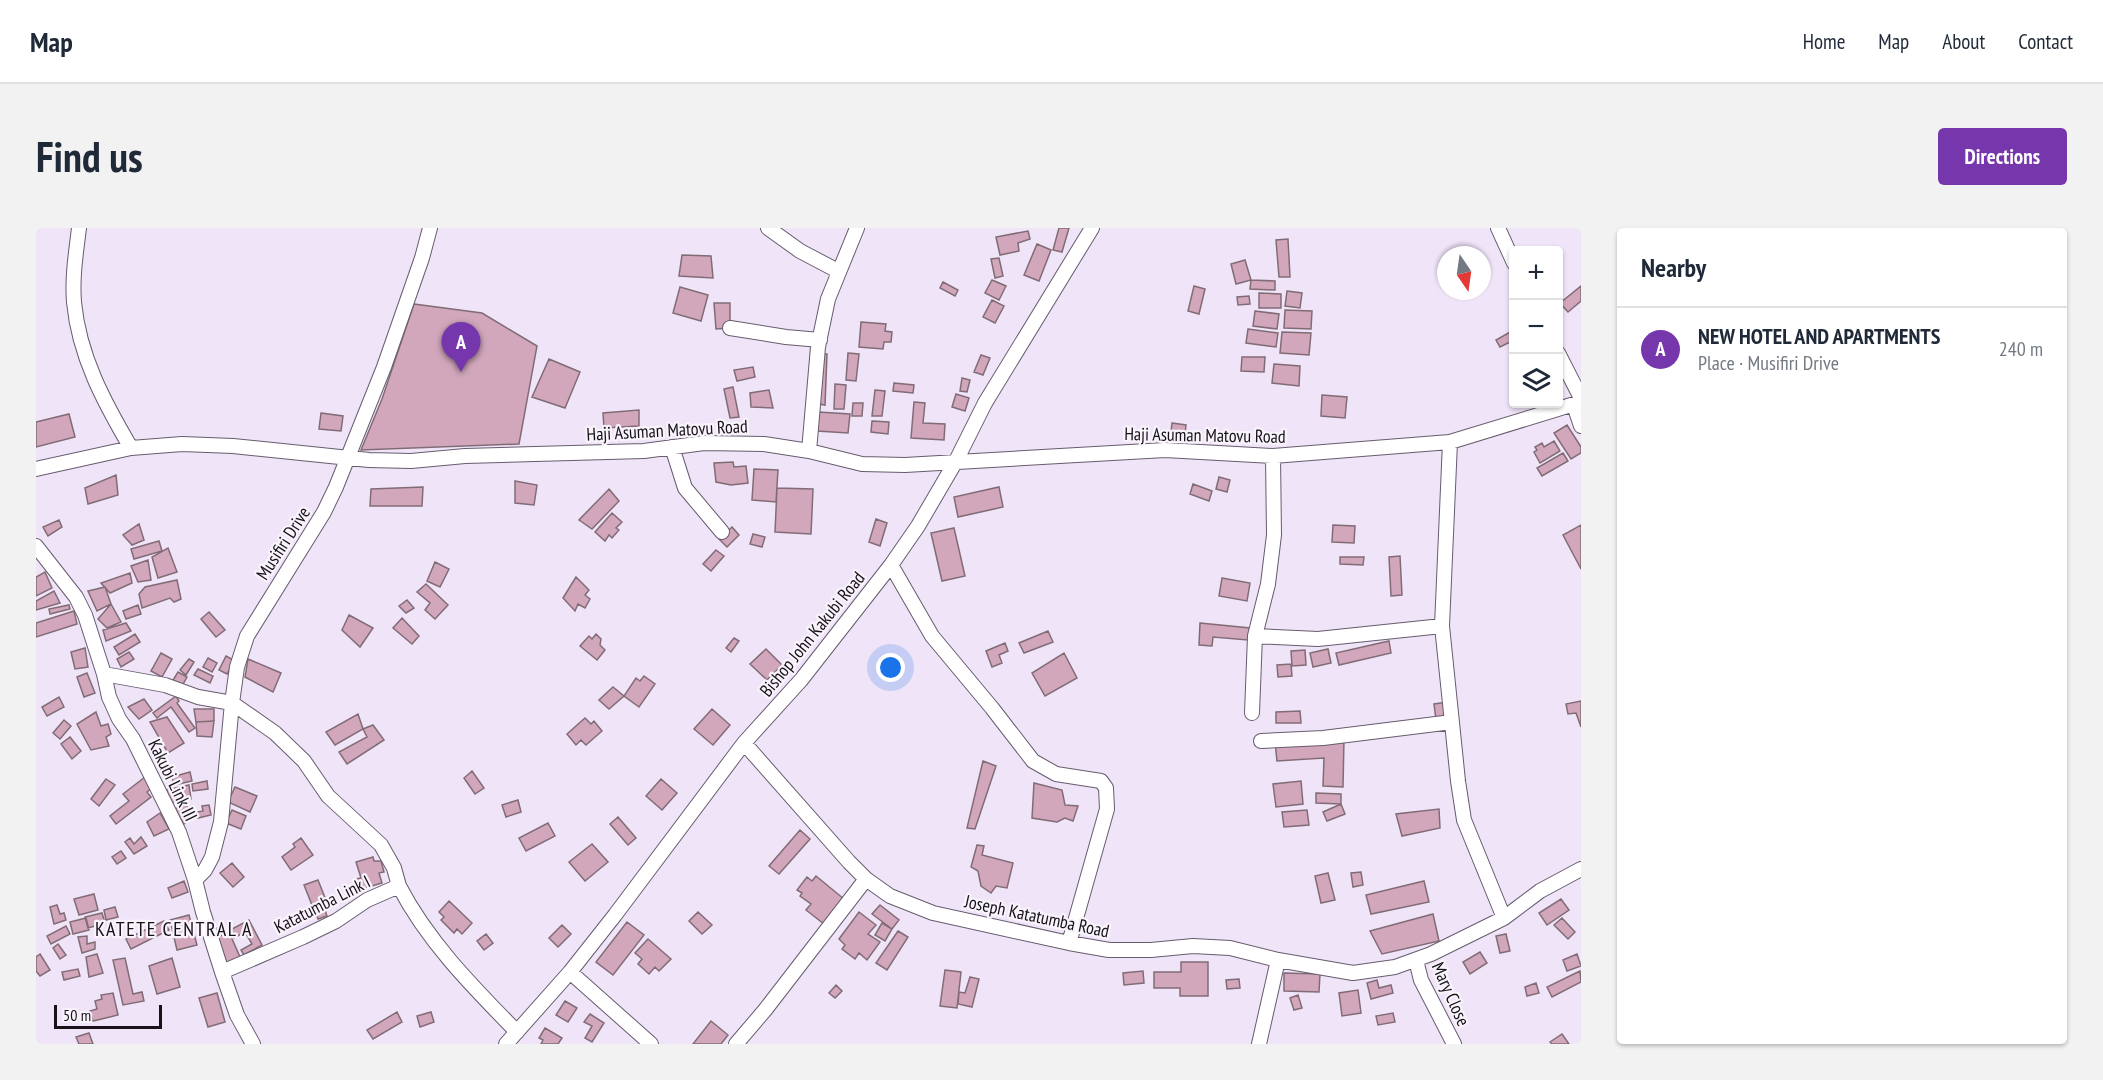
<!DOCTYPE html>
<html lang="en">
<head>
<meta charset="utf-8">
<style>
  :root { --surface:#fff; --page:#f2f2f3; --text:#1f2937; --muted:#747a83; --line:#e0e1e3; --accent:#7737ac }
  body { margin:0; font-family:"PT Sans Narrow",sans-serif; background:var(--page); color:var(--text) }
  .controls { position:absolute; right:18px; top:18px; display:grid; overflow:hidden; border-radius:6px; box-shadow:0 2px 4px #0004 }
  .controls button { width:54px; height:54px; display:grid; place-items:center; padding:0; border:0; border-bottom:2px solid var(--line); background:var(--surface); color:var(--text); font:30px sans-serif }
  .compass { position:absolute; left:1401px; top:18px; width:54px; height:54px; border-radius:50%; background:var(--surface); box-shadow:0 2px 4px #0004; rotate:167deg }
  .scale { position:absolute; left:18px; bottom:15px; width:108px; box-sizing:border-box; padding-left:6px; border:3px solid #161218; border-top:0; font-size:16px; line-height:21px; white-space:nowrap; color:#161218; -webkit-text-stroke:4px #f9f4fc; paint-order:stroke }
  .you { position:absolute; left:855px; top:440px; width:21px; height:21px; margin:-15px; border:4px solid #fff; border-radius:50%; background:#1a73e8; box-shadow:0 0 0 9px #1a73e833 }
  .badge { display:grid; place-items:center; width:39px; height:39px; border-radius:50%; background:var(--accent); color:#fff; font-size:20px; font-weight:700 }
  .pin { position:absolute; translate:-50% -50px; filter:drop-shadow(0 2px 3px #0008) }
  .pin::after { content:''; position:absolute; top:32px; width:21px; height:18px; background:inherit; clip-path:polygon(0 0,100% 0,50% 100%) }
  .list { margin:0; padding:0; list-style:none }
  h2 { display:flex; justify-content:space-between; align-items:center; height:78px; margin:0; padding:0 24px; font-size:26px }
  h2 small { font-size:20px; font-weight:400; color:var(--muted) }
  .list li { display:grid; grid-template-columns:39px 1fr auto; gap:18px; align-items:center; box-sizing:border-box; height:84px; padding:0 24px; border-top:2px solid var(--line) }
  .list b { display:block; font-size:22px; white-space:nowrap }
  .list p { margin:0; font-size:20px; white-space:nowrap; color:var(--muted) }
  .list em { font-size:20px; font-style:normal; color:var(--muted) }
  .icon { flex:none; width:33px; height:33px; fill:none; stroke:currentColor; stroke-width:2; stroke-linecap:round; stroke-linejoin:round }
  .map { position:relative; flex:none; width:1545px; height:816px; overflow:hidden; border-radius:6px }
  header { display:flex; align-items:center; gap:36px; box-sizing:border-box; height:84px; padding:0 30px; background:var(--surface); border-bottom:2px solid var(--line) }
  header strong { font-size:28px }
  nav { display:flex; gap:33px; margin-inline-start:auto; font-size:21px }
  .intro { display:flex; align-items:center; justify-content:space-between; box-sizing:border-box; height:144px; padding:0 36px }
  h1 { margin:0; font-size:42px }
  .button { padding:15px 27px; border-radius:6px; background:var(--accent); color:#fff; font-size:21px; font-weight:700 }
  main { display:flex; gap:36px; padding:0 36px }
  aside { flex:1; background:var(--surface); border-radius:6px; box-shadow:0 2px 4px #0004 }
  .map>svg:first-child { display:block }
  .building { fill:#d2a7bc; stroke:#816c76; stroke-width:1.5 }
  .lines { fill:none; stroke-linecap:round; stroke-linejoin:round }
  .minor-casing { stroke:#675c6d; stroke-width:16 }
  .minor { stroke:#fff; stroke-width:14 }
  .labels { text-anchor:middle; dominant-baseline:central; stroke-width:4.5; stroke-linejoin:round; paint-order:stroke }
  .street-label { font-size:18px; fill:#161218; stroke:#f9f4fc }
  .neighbourhood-label { font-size:20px; letter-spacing:1.5px; fill:#161218; stroke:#f9f4fc }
</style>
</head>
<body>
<header>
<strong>Map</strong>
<nav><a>Home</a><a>Map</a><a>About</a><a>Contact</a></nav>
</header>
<div class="intro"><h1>Find us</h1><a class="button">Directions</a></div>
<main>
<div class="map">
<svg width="1545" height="816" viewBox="0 0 1545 816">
  <rect width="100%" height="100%" fill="#f0e4f8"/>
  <path class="building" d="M1023 0H1033L1026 24 1017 22Z
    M992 3 994 11 982 15 983 23 964 27 960 9Z
    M1252 11 1254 49H1243L1240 12Z
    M1001 16 1015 22 1003 53 988 47Z
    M646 27 675 28 677 50 643 48Z
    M963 30 967 48 959 50 955 31Z
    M1209 32 1215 52 1200 56 1195 36Z
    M956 52 970 58 963 72 949 65Z
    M1215 52 1239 53V62L1214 61Z
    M907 54 922 62 919 68 904 60Z
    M1158 58 1169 61 1163 86 1152 83Z
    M1545 58V73L1532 84 1524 75Z
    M644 59 672 67 665 93 637 85Z
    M1251 63 1266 65 1264 80 1249 78Z
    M1223 65 1245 66V80H1223Z
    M1213 68 1214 76 1202 77 1201 69Z
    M956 72 968 78 959 95 947 89Z
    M678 75H694V100L680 101Z
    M378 76 446 85 501 118 483 216 325 222 346 171Z
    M1249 82 1276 83 1275 101 1248 100Z
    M1219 83 1243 86 1241 101 1217 98Z
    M825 94 850 96 849 103 856 104 855 114H848L847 121 823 119Z
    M1212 101 1242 105 1240 119 1210 115Z
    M1476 103 1478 112 1464 119 1460 112Z
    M1246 104 1275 105 1273 127 1244 125Z
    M812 125 823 126 820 153 810 152Z
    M786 126H791L789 177 783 176Z
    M945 127 954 130 947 147 938 144Z
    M1206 129H1229L1228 144 1205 143Z
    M513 131 544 144 529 180 496 169Z
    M1238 136 1264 138 1263 158 1236 155Z
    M717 139 719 149 701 153 698 142Z
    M926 150 934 152 931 164 924 163Z
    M858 155 878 157 877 165 857 163Z
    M799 156 810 157 808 181H798Z
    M697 159 703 189 694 190 688 161Z
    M733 162 737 180 715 179 714 165Z
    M839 162 849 163 846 188H836Z
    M920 166 933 170 929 183 916 179Z
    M1286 167 1311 169 1309 190 1285 188Z
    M878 174 889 175 887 195 909 196 908 212 875 210Z
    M817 175H827L826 188H816Z
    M603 182V198L568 200 567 185Z
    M782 184 814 186 812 205 781 203Z
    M285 185 307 188 305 203 283 201Z
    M33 186 39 209 0 219V194Z
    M836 193 853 194 852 206 835 204Z
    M1136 195 1150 197 1149 206 1135 204Z
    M1531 197 1545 219V225L1535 231 1518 205Z
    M1518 213 1524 223 1504 235 1498 224 1501 222 1499 219 1506 215 1508 219Z
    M1527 225 1532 233 1506 248 1501 240Z
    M697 234 698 239 710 238 712 255 695 257 680 254 678 235Z
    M718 241 742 242 740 274 716 272Z
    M80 247 82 267 52 276 49 260Z
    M1183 249 1194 252 1191 264 1180 261Z
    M479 253 501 257 498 277 479 275Z
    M1157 256 1176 263 1173 273 1154 266Z
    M387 259 386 278H334L335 261Z
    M963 259 967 279 922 289 918 269Z
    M741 260 777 261 775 306 739 304Z
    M573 261 583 273 556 301 543 292Z
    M576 285 586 294 580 300 583 302 576 310 573 307 569 313 559 304Z
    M840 291 851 295 844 318 833 314Z
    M23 292 26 299 12 308 7 299Z
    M103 296 108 312 96 317 87 307Z
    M1297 297 1319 298 1318 315 1296 314Z
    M1545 297V341L1527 307Z
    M696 299 703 307 691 319 683 311Z
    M918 300 929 348 906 353 895 305Z
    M717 306 729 309 726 319 714 316Z
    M123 313 126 323 98 331 95 321Z
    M132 320 141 344 122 350 116 329Z
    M680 322 688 328 675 343 667 336Z
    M1364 328 1366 367 1355 368 1353 329Z
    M1304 329H1328L1327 337 1304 336Z
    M112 332 115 352 102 354 95 338Z
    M399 334 413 341 404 359 391 353Z
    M9 344 16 360 0 368V349Z
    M94 345 96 355 74 365 65 355Z
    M540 349 553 362 549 367 554 371 549 380 542 376 539 383 527 370Z
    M1186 350 1214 355 1211 373 1183 368Z
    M141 352 145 371 138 374 134 370 106 380 103 366 109 359Z
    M390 356 412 377 399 391 389 382 394 375 381 364Z
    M69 359 75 376 61 383 52 363Z
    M18 363 24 375 0 382V373Z
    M371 372 378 380 370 385 363 378Z
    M75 376 85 394 71 400 62 391Z
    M33 377 34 381 14 386 13 381Z
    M102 377 105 386 90 391 87 383Z
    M38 383 41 396 0 409V395Z
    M173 384 189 402 180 409 165 391Z
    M313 387 337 400 324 419 306 402Z
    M366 390 383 408 376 416 357 400Z
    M90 395 95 403 70 413 67 402Z
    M1164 395 1214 400 1212 412 1177 409 1176 418 1163 417Z
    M1012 403 1017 414 988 425 983 415Z
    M99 406 104 414 83 427 78 419Z
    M560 406 565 411 564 417 569 422 561 432 544 418 553 408 556 411Z
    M698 410 703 413 695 424 690 420Z
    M1353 413 1355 425 1303 437 1300 425Z
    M969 415 972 423 963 427 966 435 956 439 950 423Z
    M49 420 52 439 39 441 35 424Z
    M730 421 746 437 731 452 714 436Z
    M1292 421 1295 435 1277 439 1274 425Z
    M1269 422 1270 437 1256 438 1255 423Z
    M93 424 98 431 85 439 81 431Z
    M125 425 136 431 126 449 115 443Z
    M1028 425 1041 450 1009 468 996 445Z
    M190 428 199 433 191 446 183 442Z
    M172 430 181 435 176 444 167 439Z
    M153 431 158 434 150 447 144 442Z
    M212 431 245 445 237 464 209 449Z
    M1255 436 1256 448 1242 449 1241 437Z
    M162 441 177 448 174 455 158 447Z
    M142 444 151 449 146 458 137 452Z
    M51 445 59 465 48 469 41 449Z
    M608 448 619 456 603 479 588 468 600 450 604 453Z
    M577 459 588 468 573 481 563 472Z
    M140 468 143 473 141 475 159 500 153 504 135 479 121 490 117 485Z
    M23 469 28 479 11 488 6 479Z
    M108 471 116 482 103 491 92 479Z
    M1545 473V499L1540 485 1532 486 1530 476Z
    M1412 474 1415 490 1400 492 1398 476Z
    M158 481H178V493L160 494Z
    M676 481 694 497 677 517 658 501Z
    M1264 483 1265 495H1240V484Z
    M60 484 65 498 72 496 75 506 70 509 73 518 55 522 41 496Z
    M322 486 327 501 299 517 290 504Z
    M131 489 148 515 132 525 114 494Z
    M549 490 555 496 558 493 566 503 550 517 545 512 540 517 531 506Z
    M28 492 35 498 24 511 17 505Z
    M178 493 176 509 161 508 160 494Z
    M337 497 348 512 311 536 303 524 331 509 327 501Z
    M34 509 45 523 36 531 25 516Z
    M1308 511 1307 559 1287 558 1288 530 1241 533 1239 514Z
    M947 533 960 538 939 601 931 600Z
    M436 543 448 560 439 566 428 550Z
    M154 544 156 553 138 557 136 549Z
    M109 549 117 559 111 564 115 569 80 596 74 588 93 573 87 566Z
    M70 551 79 557 63 578 55 571Z
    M625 551 641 565 626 582 610 568Z
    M171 553 172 561 157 563 156 556Z
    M1265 553 1267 576 1240 579 1237 556Z
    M998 555 1026 562 1029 577 1042 578 1037 593 1029 590 1021 594 996 590Z
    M153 557 155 571 132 575 130 562Z
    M199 559 221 568 214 584 192 574Z
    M1280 565 1305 566V576L1280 575Z
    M482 572 485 584 470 589 466 577Z
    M149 575 158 589 148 596 138 582Z
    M1305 576 1309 586 1291 593 1287 584Z
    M173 577 175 587 162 590 161 584 167 583 166 578Z
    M1403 581 1404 600 1366 608 1360 586Z
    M196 582 210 588 205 601 190 595Z
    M1271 582 1273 597 1248 599 1246 584Z
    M124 585 133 601 118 608 111 594Z
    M582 589 600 610 592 617 574 596Z
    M512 595 519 608 490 623 483 610Z
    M764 602 774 611 743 646 733 638Z
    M105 609 111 618 98 626 89 614 94 610 98 616Z
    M265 610 277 627 255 642 246 629 259 619 257 616Z
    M556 616 572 634 549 653 533 634Z
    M941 617 948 618 946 627 977 635 971 660 960 658 955 665 945 658 942 643 935 639Z
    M85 623 90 630 81 636 76 629Z
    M337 629 338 633H345L348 644 343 645 346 655 322 662 319 651 325 650 320 634Z
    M196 635 208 649 197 659 184 645Z
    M1325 644 1327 657 1317 659 1315 645Z
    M1292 645 1299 672 1285 675 1279 648Z
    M780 648 808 671 788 696 770 682 775 676 764 668 766 665 761 662 771 649 776 653Z
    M282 652 290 672 276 677 268 657Z
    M148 653 152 664 136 670 132 660Z
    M1388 653 1393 674 1335 686 1330 667Z
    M58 666 62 682 43 687 38 671Z
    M1525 671 1533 682 1511 697 1503 685Z
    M413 673 436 695 426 706 421 701 418 705 405 692 408 689 403 684Z
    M287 676 291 688 282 691 278 680Z
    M21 677 24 686 28 685 30 692 18 696 14 679Z
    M844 677 863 692 856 701 836 686Z
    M79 679 82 689 70 692 68 682Z
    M662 684 676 697 666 706 653 693Z
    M823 684 840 697 832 706 844 714 831 732 823 725 819 731 806 721 809 717 803 711Z
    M66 685 69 695 52 700 49 689Z
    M1397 686 1403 713 1346 726 1334 703Z
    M153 687 161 717 141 722 134 692Z
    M50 690 53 702 37 706 34 694Z
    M1526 690 1539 704 1532 711 1518 697Z
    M213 692 226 717 208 727 205 722 216 716 209 704 198 710 194 702Z
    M128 693 133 702 95 721 90 711Z
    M591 694 608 707 577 747 560 734Z
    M846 695 856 701 849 713 839 707Z
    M526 697 535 706 522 719 513 710Z
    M30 698 34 706 15 716 11 708Z
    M862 703 872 709 851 742 840 735Z
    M193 704 204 729 191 735 179 710Z
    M450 706 457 715 448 722 441 713Z
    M1470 706 1474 723 1464 725 1460 708Z
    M51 708V716L59 714V721L46 725 42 709Z
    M612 711 635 731 623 743 619 739 613 746 602 736 606 731 599 725Z
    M22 716 30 727 24 731 17 720Z
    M1444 724 1451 735 1434 746 1427 734Z
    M4 726 14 742 4 748 0 743V729Z
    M61 726 67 745 53 749 50 729Z
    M1541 726 1545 738 1531 743 1527 732Z
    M89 730 97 766 106 764 108 773 87 777 77 732Z
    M136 730 144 759 121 766 113 738Z
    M1145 734H1172V768H1144V760H1118V744H1145Z
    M42 741 44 748 28 752 26 744Z
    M909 742 925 744 921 780 904 778Z
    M1107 743 1108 755 1088 757 1087 745Z
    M1544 743 1545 754 1516 769 1511 759Z
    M1248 745 1284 746 1283 764 1248 763Z
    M934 749 943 751 936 779 922 776 923 764 929 765Z
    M1203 751 1204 760 1191 761 1190 752Z
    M1341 752 1343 760 1355 757 1357 765 1335 771 1331 755Z
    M1500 755 1503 765 1491 768 1489 759Z
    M800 757 806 763 799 770 793 765Z
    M1322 762 1325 785 1306 788 1303 765Z
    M77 765 82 787 57 793 54 783 61 781 59 773 66 771 65 767Z
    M181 765 189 794 172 799 163 770Z
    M1262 767 1266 780 1258 782 1254 770Z
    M529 773 541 780 532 794 520 787Z
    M361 784 366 794 337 811 331 802Z
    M395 784 398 794 384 799 381 788Z
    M1357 785 1359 794 1342 797 1340 788Z
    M554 786 568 795 556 814 549 810 556 798 548 794Z
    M675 793 692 807 685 816H657Z
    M509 800 526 810 522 816H505L507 812 503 810Z
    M53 805 57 816H43L40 809Z
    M1526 806 1533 816H1516L1514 814Z"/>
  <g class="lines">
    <g class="minor-casing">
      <path id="minor" d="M43 0C40 25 36 49 38 74 43 128 68 174 95 220
        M732 0 764 23 802 43
        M1462 0 1478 35
        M694 100 750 109 784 112
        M1522 125 1545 170
        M1538 177 1545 198
        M1414 214 1406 398 1422 553 1428 592 1468 690
        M636 219 649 260 686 304
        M773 223 782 119 792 71 821 0
        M0 241 95 220 146 216 197 218 333 232 375 233 429 228 608 223 668 215 728 216 773 223 826 236 869 237 1129 222 1237 228 1414 214 1545 174
        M0 318 40 369 49 387 68 446 73 469 83 491 97 511 143 604 159 652 167 684 186 744 201 787 217 816
        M855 337 896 408 956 480 997 533 1020 546 1065 553 1070 560 1071 581 1033 715
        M1219 408 1282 411 1406 398
        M68 446 129 457 162 469 196 475 239 505 268 533 292 568 345 617 358 640 363 658
        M1216 485 1219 408 1232 356 1238 307 1237 228
        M1225 513 1287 510 1416 494
        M708 515 813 634 830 651 854 668 897 685 1033 715 1073 722H1115L1157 718 1194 720 1242 732 1317 745 1359 739 1395 726 1468 690 1504 663 1545 641
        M159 652 169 642 176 629 185 594 196 475 201 439 211 408 288 284 300 259 348 139 386 30 394 0
        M1380 732 1385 752 1418 816
        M186 744 267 709 300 693 331 672 363 658C392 714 437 759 481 804
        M534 744 615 816
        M470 816 534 744 579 687 708 515 765 452 855 337 882 298 920 233 949 175 1056 0
        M700 816 729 782 830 651
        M1223 816 1242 732"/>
    </g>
    <use href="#minor" class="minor"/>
  </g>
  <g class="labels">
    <g class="street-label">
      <text transform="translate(631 202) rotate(-3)">Haji Asuman Matovu Road</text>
      <text transform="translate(1169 207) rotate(1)">Haji Asuman Matovu Road</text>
      <text transform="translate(247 315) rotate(-57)">Musifiri Drive</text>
      <text transform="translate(776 406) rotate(-51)">Bishop John Kakubi Road</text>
      <text transform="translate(137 552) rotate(64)">Kakubi Link III</text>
      <text transform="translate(286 676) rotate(-27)">Katatumba Link I</text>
      <text transform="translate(1001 688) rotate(12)">Joseph Katatumba Road</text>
      <text transform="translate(1415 766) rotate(66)">Mary Close</text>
    </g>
    <g class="neighbourhood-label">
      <text x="138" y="701">KATETE CENTRAL A</text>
    </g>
  </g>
</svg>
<div class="controls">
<button>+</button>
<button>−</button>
<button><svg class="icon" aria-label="layers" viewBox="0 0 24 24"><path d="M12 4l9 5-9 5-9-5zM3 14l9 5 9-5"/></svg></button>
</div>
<svg class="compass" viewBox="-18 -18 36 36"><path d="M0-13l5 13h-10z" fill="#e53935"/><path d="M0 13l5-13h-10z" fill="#747a83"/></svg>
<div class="scale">50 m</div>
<div class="you"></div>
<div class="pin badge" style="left:425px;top:144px">A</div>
</div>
<aside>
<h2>Nearby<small></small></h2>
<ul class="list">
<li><span class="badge">A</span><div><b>NEW HOTEL AND APARTMENTS</b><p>Place · Musifiri Drive</p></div><em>240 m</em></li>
</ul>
</aside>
</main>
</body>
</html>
